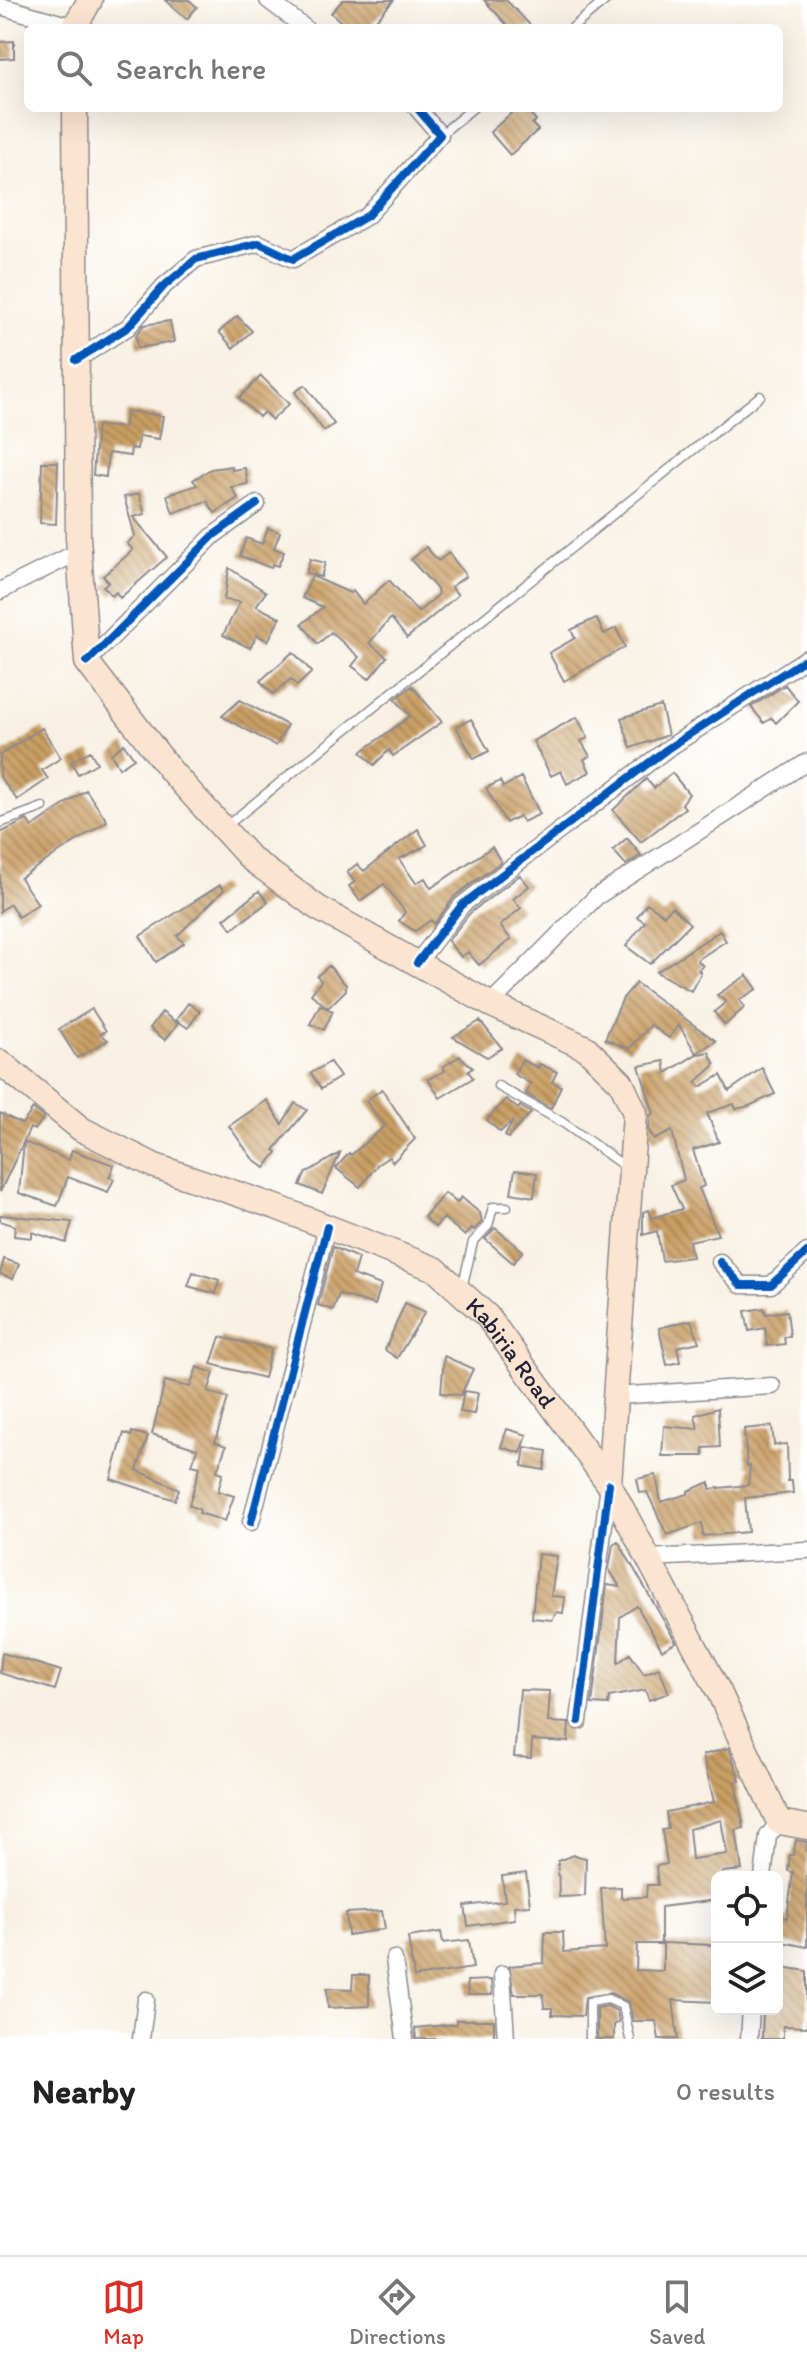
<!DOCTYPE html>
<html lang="en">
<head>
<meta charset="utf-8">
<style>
  :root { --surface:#fff; --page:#f6f6f6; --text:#222; --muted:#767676; --line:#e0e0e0; --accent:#d93025 }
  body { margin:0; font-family:Itim,sans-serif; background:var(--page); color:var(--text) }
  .controls { position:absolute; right:24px; bottom:24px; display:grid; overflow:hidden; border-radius:12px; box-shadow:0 8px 32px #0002 }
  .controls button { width:72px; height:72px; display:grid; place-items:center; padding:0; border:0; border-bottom:2px solid var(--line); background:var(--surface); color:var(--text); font:40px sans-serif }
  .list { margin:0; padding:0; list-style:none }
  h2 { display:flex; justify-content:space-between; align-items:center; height:104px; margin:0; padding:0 32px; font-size:34px }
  h2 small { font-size:26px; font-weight:400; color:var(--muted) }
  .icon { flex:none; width:44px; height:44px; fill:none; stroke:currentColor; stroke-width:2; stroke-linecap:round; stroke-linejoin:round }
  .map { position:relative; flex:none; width:807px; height:2039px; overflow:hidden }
  .search { position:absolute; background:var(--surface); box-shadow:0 8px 32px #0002; left:24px; right:24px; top:24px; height:88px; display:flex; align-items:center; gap:20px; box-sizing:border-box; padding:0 28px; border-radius:12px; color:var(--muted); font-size:30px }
  .sheet { height:216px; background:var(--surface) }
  nav { display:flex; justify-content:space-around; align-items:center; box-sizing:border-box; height:112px; border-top:2px solid var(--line); background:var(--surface); font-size:22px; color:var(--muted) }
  nav a { display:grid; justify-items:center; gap:4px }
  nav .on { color:var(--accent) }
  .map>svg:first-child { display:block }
  .building { fill:url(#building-back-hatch); fill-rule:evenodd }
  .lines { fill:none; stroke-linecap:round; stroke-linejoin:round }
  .service-casing { stroke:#8d8a8f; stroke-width:11 }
  .minor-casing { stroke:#8d8a8f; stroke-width:19 }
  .secondary-casing { stroke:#8d8a8f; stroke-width:27 }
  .service { stroke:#fff; stroke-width:8 }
  .minor { stroke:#fff; stroke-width:16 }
  .secondary { stroke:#fce5d0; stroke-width:24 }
  .cycleway-casing { stroke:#fff; stroke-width:13 }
  .cycleway { stroke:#0057b8; stroke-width:8 }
  .labels { text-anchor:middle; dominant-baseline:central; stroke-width:7; stroke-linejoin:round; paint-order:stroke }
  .street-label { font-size:24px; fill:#22223b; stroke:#fff }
</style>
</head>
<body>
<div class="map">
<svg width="807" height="2039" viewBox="0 0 807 2039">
  <defs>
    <pattern id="building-back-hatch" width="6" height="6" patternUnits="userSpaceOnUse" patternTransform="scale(2)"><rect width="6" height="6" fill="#c99e63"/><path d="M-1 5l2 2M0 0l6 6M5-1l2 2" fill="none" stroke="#a38053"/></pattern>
  </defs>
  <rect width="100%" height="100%" fill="#fff"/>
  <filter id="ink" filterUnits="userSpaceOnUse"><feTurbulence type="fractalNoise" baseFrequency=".0125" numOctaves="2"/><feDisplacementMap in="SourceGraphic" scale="16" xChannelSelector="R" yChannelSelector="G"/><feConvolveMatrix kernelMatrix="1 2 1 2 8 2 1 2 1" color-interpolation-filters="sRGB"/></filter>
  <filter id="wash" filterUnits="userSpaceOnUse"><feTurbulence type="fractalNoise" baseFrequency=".006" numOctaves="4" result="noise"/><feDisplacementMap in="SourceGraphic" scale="32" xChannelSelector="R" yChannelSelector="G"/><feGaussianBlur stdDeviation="1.8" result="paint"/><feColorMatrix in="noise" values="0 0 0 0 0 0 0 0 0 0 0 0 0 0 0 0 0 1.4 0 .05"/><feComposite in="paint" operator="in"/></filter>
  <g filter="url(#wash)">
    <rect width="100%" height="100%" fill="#f8f1e3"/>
    <g id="blocks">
      <path class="building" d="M165 0H189L197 7 187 19Z
        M343 0H394L369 28H348L331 13Z
        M484 0H506L533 28H510Z
        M14 41V58L0 59V42Z
        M517 108H525L536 120 532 124 538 130 510 155 490 132Z
        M237 316 252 331 233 348 219 332Z
        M170 321 174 342 138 348 136 335 144 325Z
        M261 376 289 404 272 420 264 412 259 417 239 398Z
        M305 385 334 424 324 431 295 392Z
        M127 411 163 416 159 439 139 436 137 449 131 448 130 456 108 453 106 477 93 475 97 425 124 428Z
        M42 462H58L56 524 40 523Z
        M232 466V470L245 468 248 484 231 487 238 498 215 513 207 501 173 513 167 495 197 485 193 480 211 469Z
        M139 494 145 514 133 517 167 557 120 598 116 592 112 596 103 586 109 582 103 576 133 550 127 543 135 536 124 497Z
        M268 528 280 532 274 548 284 552 278 566 272 564 271 568 240 556 246 538 262 544Z
        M426 547 438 561 449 553 466 576 451 587 458 595 407 638 391 618 369 643 387 657 369 679 352 666 359 657 331 632 318 644 302 624 323 607 302 598 312 576 350 593 353 591 363 604 389 580 418 612 438 595 437 589 411 560Z
        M310 559 325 563 321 577 306 573Z
        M229 568 266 592 256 606 280 618 268 641 257 635 250 648 223 635 240 602 224 600Z
        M596 618 604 634 616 628 625 647 564 681 549 653 575 638 571 630Z
        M293 652 312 672 297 686 291 679 273 694 260 681Z
        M785 685 798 701 776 723 772 718 764 723 751 707Z
        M412 686 442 722 393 756 389 750 374 765 361 752 410 716 395 699Z
        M240 700 287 725 276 746 222 716Z
        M661 706 668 735 631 748 621 718Z
        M577 717 588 738 581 741 590 756 584 759 590 772 567 784 561 771 551 776 533 741Z
        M471 719 489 751 474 759 456 727Z
        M42 728 61 758 42 770 48 779 17 800 0 777V755Z
        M124 744 134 758 119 768 111 754Z
        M90 751 97 763 78 774 71 762Z
        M672 773 689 794 682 804 685 808 641 842 613 810 646 779 654 788Z
        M521 777 540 814 523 822 519 816 506 823 486 788 500 781 503 787Z
        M86 790 107 821 20 878 38 904 18 917 10 904 0 911V833L27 820 32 827Z
        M418 829 427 845 399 859 416 883 425 878 431 888 492 847 501 862 455 896 434 924 431 920 415 931 399 921 405 912 384 884 360 901 349 886 355 882 347 872 357 864 364 871Z
        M627 838 641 855 626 865 613 850Z
        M520 875 529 886 513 899 521 908 500 926 511 939 479 965 468 952 461 957 448 941 470 913Z
        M220 885 224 890 177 936 184 943 156 962 140 936Z
        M259 891 268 902 232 929 224 919Z
        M647 903 664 915 672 907 690 924 650 964 626 946 645 922 637 917Z
        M720 931 726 941 697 960 703 966 698 970 701 973 691 991 656 972Z
        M329 966 346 985V990L328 1008 311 994 321 981 317 976Z
        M747 975 757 989 739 1000 745 1007 725 1025 714 1012 726 1002 717 995Z
        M636 983 684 1018 716 1041 696 1053 679 1025 669 1038 651 1025 629 1049 605 1039 623 998Z
        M188 1003 200 1011 188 1028 176 1020Z
        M320 1005 333 1011 324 1030 310 1024Z
        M92 1009 106 1031 100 1034 108 1040 77 1058 59 1029Z
        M162 1012 178 1024 165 1040 150 1028Z
        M480 1021 502 1048 487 1057 453 1037Z
        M709 1052 715 1065 696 1082 700 1087 721 1075 729 1091 762 1068 775 1094 749 1106 736 1109 734 1104 707 1113 719 1142 693 1150 704 1186 699 1188 718 1235 689 1241 692 1257 662 1261 657 1231 643 1235V1212L649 1210 652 1218 682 1209 671 1185 684 1180 672 1131 654 1140 649 1130 650 1115 654 1114 639 1066 664 1061 666 1073 697 1054Z
        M460 1056 473 1068 468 1071 473 1078 440 1098 428 1079 445 1071 443 1067Z
        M522 1060 538 1068 540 1064 557 1072 552 1082 561 1086 551 1108 526 1094 531 1084 514 1074Z
        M330 1062 340 1077 321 1089 311 1073Z
        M382 1089 415 1139 393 1162 389 1157 378 1164 360 1187 336 1168 349 1153 351 1155 385 1126 366 1101Z
        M506 1099 518 1109 520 1106 531 1113 508 1138 505 1136 513 1121 500 1132 487 1120Z
        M267 1100 282 1124 295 1103 307 1110 274 1150 277 1152 265 1168 252 1158 229 1126Z
        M33 1109 44 1117 35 1130 30 1128 0 1192V1113L22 1124Z
        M24 1142 69 1160 72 1150 114 1165 109 1177 114 1179 108 1192 68 1177 57 1206 19 1193Z
        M340 1153 322 1194 300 1185 306 1173Z
        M515 1170 537 1173 534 1197 511 1193Z
        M445 1193 457 1203 461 1197 480 1213 482 1222 474 1230 472 1228 465 1236 444 1218 435 1227 424 1217Z
        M0 1215 34 1218 72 1222 66 1243 32 1232V1238L14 1236 15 1226 0 1221Z
        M495 1228 523 1251 513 1263 485 1239Z
        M333 1247 358 1258 353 1275 381 1285 375 1305 339 1294 333 1310 318 1305Z
        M4 1259 19 1264 13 1279 0 1274Z
        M193 1272 219 1280 216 1294 188 1286Z
        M405 1303 425 1312 397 1358 385 1350Z
        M764 1308 766 1314 787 1311 790 1336 784 1337 785 1344 767 1346 765 1328 749 1331 745 1311Z
        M691 1320 699 1342 677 1347 680 1362 667 1365 659 1328Z
        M220 1337 271 1349 264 1378 211 1364Z
        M444 1356 473 1369 461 1395 441 1393Z
        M197 1367 214 1373 208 1392 228 1398 215 1442 226 1446 217 1471 223 1473 218 1491 234 1496 225 1521 199 1513 200 1510 189 1505 200 1467 192 1465 197 1449 152 1434 165 1381 190 1387Z
        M464 1391 478 1393 474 1414 460 1412Z
        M718 1408 720 1447 703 1448 704 1456H662L664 1426 698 1429 695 1415Z
        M772 1426 774 1445 787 1444 788 1481H792L793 1493 745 1498 748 1532 703 1536 702 1523 667 1535 647 1492 640 1493 637 1479 656 1475 661 1502 688 1494V1491L710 1482V1489L748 1485 750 1466H747L744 1429Z
        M507 1429 527 1435 521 1453 501 1447Z
        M132 1432 148 1436 137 1470 179 1489 175 1500 111 1479 124 1433 131 1436Z
        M525 1447 547 1451 544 1470 522 1466Z
        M618 1541 676 1642 662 1650 637 1606 620 1617 618 1663 630 1654 644 1674 659 1668 669 1693 649 1700 645 1690 609 1697 608 1705 592 1704 607 1585 620 1587 609 1569 613 1544Z
        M538 1554 557 1556 551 1596 565 1597 563 1613 557 1612 552 1620 532 1618Z
        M2 1653 61 1671 55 1690 0 1673Z
        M520 1690 550 1691 548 1722 569 1723 568 1742 532 1740 531 1758 514 1757Z
        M729 1748 740 1781 735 1782 744 1828 736 1830 742 1870 722 1872V1877H717V1900L661 1907V1944H637L636 1970 663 1971V1943L714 1945 716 2002 673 2000 678 2039H659L656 2021H633L629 2002 611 1993 585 1997 583 2016 552 2015V2008H544L543 1994H514L509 1966 544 1963 545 1932H563L564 1952 605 1949 601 1888 621 1887V1898L646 1897 647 1885H658L656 1866 667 1864 662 1830 668 1829 666 1812 714 1802 703 1755ZM721 1820 727 1854 692 1859 689 1829Z
        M796 1840 807 1842V1947L777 1941V1916L787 1918 793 1872 788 1871 790 1855H793Z
        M573 1855 586 1858 585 1896 559 1897 558 1861Z
        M526 1873 530 1905 514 1906 515 1919 468 1926 465 1906 505 1901 502 1876Z
        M382 1911 385 1929 348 1935 346 1913Z
        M441 1932 443 1943 469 1940 473 1968 414 1977 408 1937Z
        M777 1966 807 1971V2027L783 2026V2039H762L763 2009H777Z
        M353 1975H369V2006L328 2008 327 1988 352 1989Z
        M491 1980 492 1995H468L467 1981Z
        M607 2006 617 2011 619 2022 614 2025V2039H597V2008Z
        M456 2020H494V2039H416L415 2028 456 2024Z"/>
    </g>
  </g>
  <g filter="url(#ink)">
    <use href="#blocks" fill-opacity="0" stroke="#8d8a8f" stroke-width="2"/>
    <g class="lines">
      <g class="service-casing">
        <path id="service" d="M572 28 606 0
          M440 135 473 108
          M0 823 43 807
          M225 827 760 396
          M498 1086 562 1122 627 1168
          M462 1288 473 1242 488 1226 493 1207H507
          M590 2039V2002L608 1999 623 2006 630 2039"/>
      </g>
      <g class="minor-casing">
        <path id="minor" d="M268 0 305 28
          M0 6 74 27
          M76 360 128 327 164 286 196 259 259 243 293 259 367 216 440 135 417 108
          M0 591 78 552
          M87 662 214 535 257 504
          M417 963 462 905 667 749 807 658
          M490 1004 596 897 807 762
          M720 1262 741 1285H771L807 1252
          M614 1396 772 1386
          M251 1522 327 1227
          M649 1558 807 1550
          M579 1721 609 1485
          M763 1877 768 1836 779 1822
          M394 1959 405 2039
          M502 1974 506 2039
          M141 2039 146 2000
          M749 2039 751 2009"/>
      </g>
      <g class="secondary-casing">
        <g id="secondary">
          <path d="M74 28 90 0"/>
          <path d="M75 108 78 537 87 662 171 771 251 859 318 908 490 1004 586 1048 621 1082 635 1113 609 1484"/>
          <path id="s1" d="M0 1062 81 1129 155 1166 276 1207 435 1269 487 1316 609 1484 719 1692 779 1822 807 1827"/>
        </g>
      </g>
      <use href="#service" class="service"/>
      <use href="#minor" class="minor"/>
      <use href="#secondary" class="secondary"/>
      <g class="cycleway-casing">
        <path id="cycleway" d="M76 360 128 327 164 286 196 259 259 243 293 259 367 216 440 135 417 108
          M87 662 214 535 257 504
          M417 963 462 905 667 749 807 658
          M720 1262 741 1285H771L807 1252
          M251 1522 327 1227
          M579 1721 609 1484"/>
      </g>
      <use href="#cycleway" class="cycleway"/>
    </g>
  </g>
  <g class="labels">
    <g class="street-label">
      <text stroke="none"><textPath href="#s1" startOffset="600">Kabiria Road</textPath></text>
    </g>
  </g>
</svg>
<div class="controls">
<button><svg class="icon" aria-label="locate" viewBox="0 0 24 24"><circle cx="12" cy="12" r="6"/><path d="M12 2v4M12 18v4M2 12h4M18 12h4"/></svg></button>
<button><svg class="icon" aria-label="layers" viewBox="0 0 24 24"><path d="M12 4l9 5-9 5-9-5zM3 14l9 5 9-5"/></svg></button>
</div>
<div class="search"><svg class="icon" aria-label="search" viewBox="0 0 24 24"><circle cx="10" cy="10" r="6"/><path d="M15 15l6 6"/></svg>Search here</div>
</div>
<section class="sheet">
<h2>Nearby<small>0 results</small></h2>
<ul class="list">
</ul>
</section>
<nav>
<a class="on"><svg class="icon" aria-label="map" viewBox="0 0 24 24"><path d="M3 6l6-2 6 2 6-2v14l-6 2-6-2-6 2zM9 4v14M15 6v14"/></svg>Map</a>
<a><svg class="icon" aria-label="directions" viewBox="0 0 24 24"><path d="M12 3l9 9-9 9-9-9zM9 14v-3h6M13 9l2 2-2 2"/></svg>Directions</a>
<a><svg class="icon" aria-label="saved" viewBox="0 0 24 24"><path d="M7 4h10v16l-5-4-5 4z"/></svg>Saved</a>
</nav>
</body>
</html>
